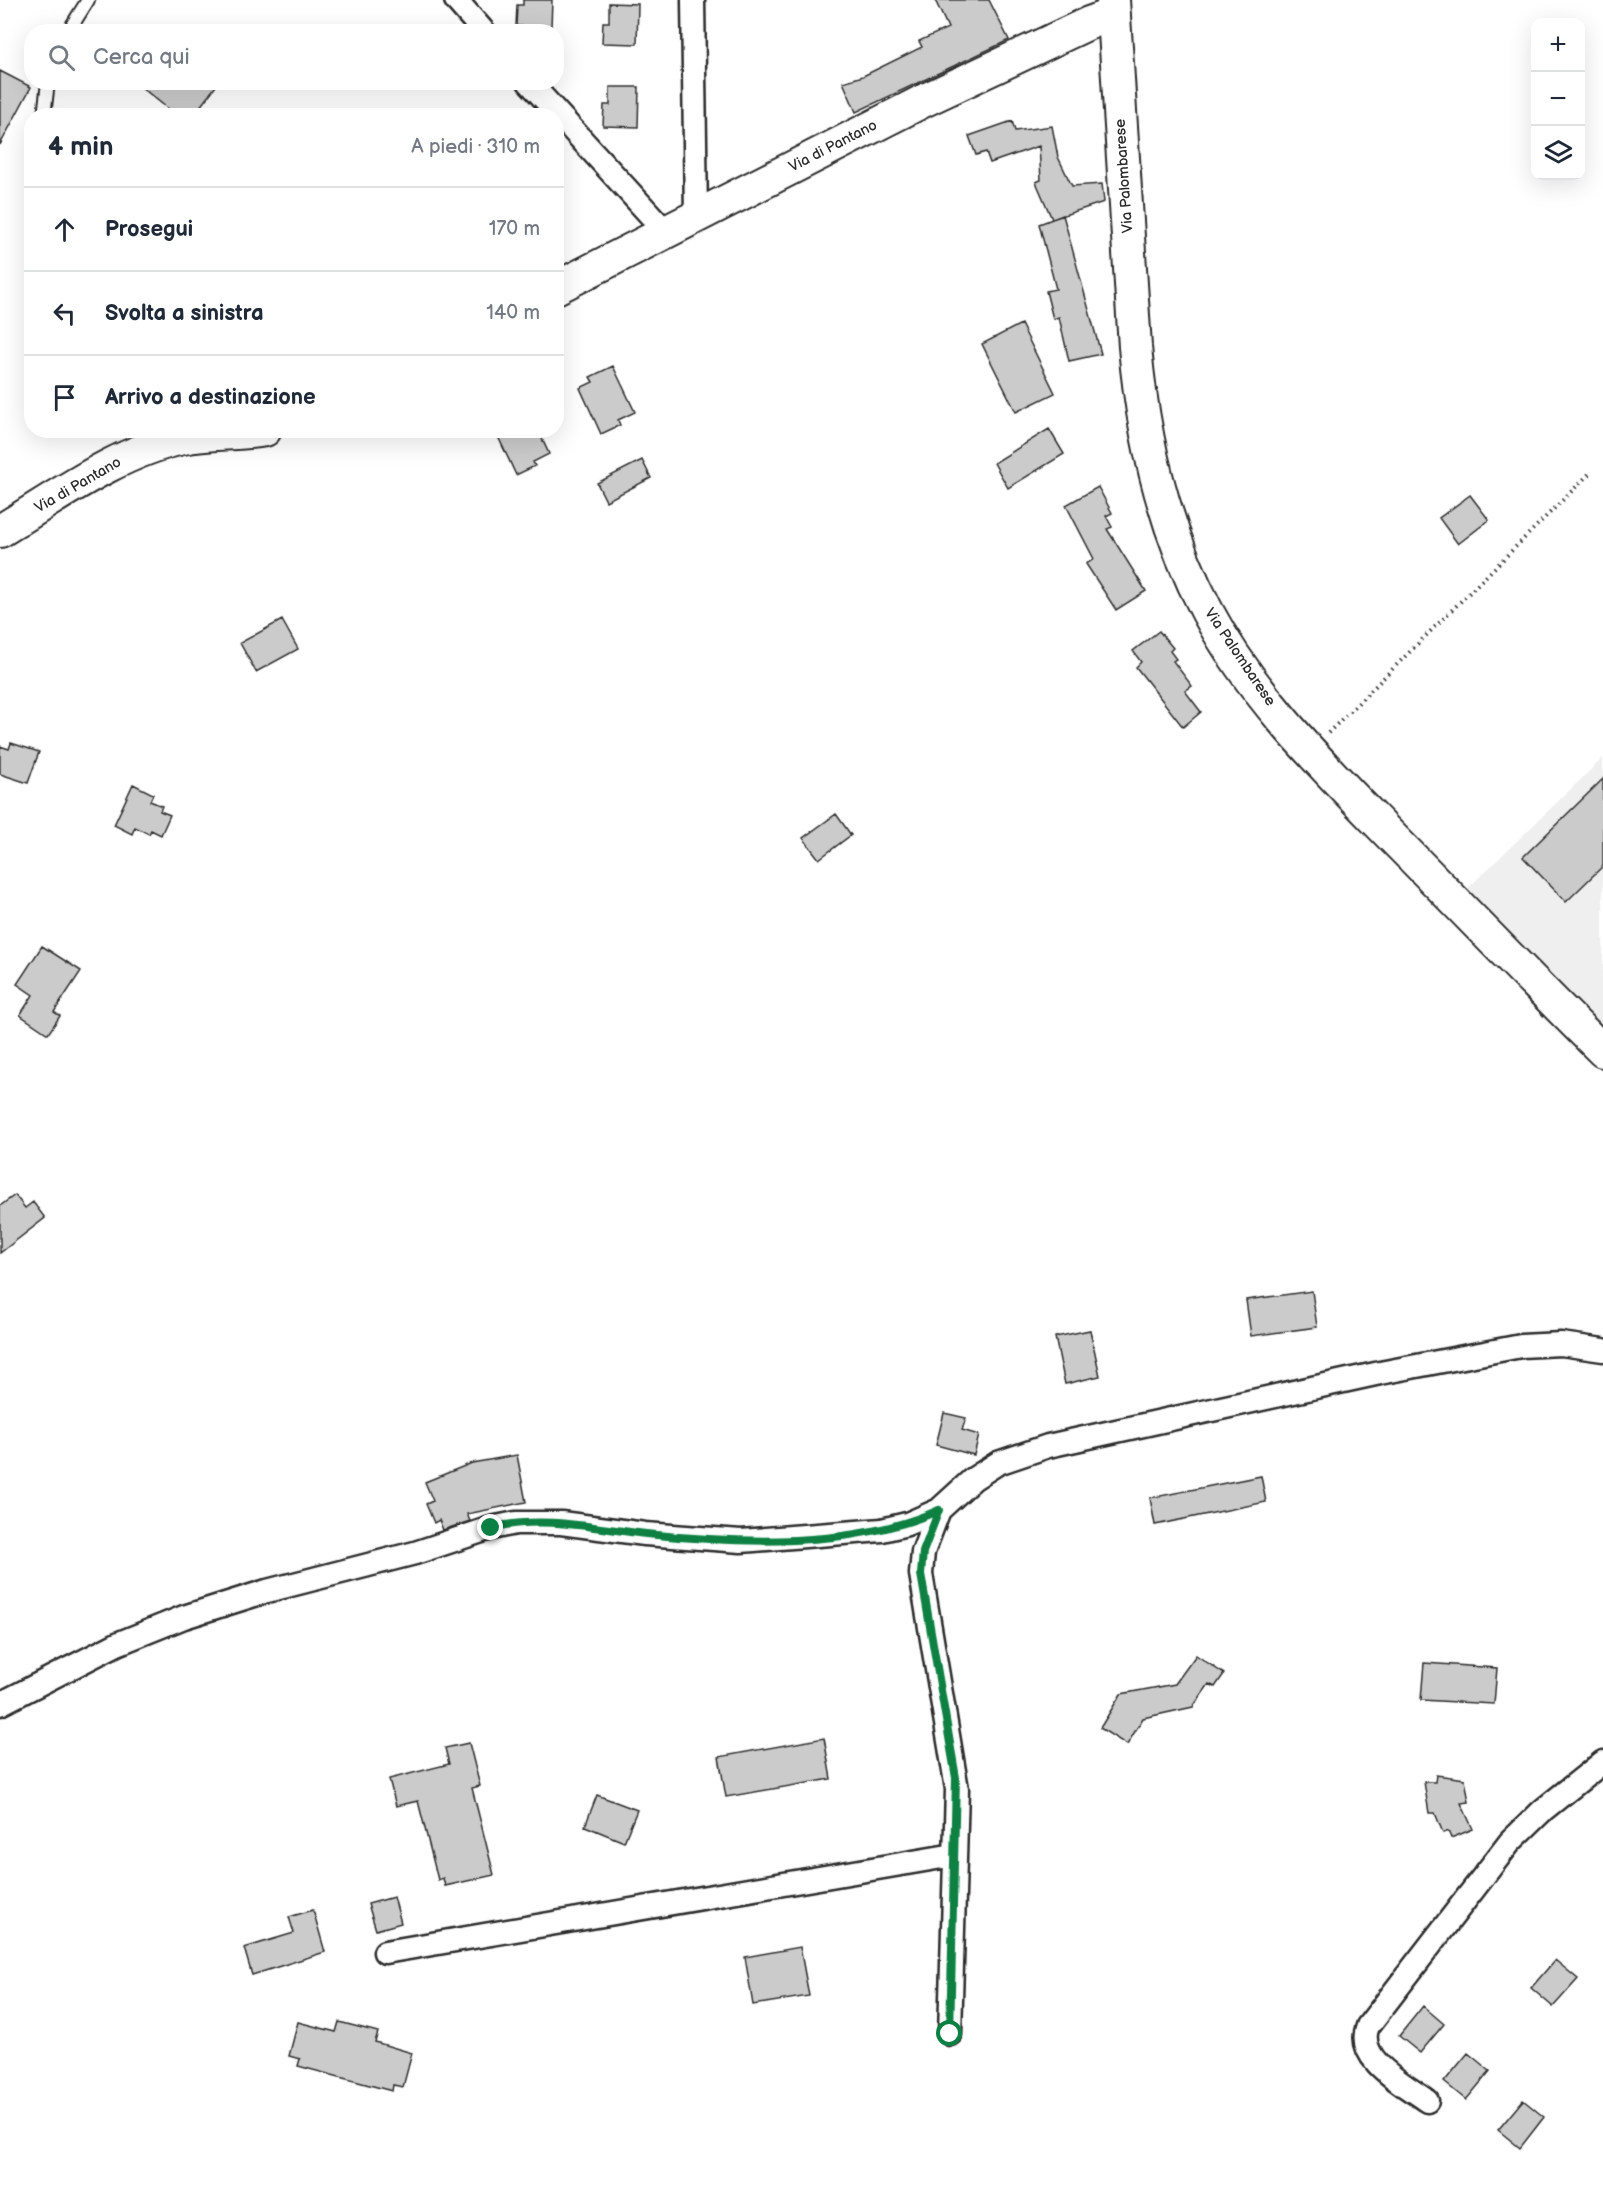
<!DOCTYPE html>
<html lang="it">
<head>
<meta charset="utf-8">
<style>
  :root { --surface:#fff; --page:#f6f6f7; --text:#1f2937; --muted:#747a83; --line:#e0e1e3 }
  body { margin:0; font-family:"Balsamiq Sans",sans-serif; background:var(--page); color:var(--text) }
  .controls { position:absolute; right:18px; top:18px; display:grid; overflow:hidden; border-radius:12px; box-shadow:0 6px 24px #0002 }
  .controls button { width:54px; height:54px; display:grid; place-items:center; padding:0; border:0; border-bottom:2px solid var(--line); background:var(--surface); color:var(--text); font:30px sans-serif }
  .stop { position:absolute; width:18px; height:18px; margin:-14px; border:4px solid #0b8043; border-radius:50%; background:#fff }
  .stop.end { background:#0b8043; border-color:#fff; box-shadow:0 2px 6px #0008 }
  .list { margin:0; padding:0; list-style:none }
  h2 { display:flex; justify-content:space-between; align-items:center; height:78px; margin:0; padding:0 24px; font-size:26px }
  h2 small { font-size:20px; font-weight:400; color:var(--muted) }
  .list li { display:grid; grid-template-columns:39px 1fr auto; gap:18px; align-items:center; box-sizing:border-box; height:84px; padding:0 24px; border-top:2px solid var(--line) }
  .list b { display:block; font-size:22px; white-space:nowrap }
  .list em { font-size:20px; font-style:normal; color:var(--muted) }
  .icon { flex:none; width:33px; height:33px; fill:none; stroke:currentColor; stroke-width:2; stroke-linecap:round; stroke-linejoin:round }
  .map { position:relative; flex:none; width:1603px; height:2190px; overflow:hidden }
  .search { position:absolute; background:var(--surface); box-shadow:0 6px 24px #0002; left:24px; top:24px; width:540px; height:66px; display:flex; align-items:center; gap:15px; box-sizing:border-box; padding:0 21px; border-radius:24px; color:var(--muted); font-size:22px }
  .panel { position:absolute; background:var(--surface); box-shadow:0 6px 24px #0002; left:24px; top:108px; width:540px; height:330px; border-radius:24px }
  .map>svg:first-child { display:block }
  .built { fill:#efefef }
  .building { fill:#cbcbcb; stroke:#2b2b2b; stroke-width:1.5 }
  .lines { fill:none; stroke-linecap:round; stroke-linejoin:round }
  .lane-casing { stroke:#2b2b2b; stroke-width:16 }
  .street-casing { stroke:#2b2b2b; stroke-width:27 }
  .secondary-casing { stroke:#2b2b2b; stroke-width:36 }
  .path { stroke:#2b2b2b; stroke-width:4; stroke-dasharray:1.5 4.5; stroke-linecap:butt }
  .lane { stroke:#fff; stroke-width:12 }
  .street { stroke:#fff; stroke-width:22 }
  .secondary { stroke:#fff; stroke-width:32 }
  .route { stroke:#0b8043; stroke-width:8 }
  .labels { text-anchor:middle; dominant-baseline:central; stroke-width:4.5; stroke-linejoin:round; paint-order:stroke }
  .street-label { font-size:15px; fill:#2b2b2b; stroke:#fff }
</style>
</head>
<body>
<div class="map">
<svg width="1603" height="2190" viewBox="0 0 1603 2190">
  <rect width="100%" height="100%" fill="#fff"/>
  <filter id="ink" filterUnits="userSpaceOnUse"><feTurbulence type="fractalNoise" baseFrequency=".0167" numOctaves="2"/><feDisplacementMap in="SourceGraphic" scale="12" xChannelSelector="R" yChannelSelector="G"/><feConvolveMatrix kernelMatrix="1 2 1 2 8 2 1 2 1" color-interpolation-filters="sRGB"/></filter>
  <g filter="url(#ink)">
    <path class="built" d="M1603 758V1026L1599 1030 1465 891Z"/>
    <path class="building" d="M523 0H552L551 27 516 26 517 5H523Z
      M935 0H989L1009 40 856 112 843 82 863 76 922 47 919 41 948 28Z
      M609 3 638 4 637 44 602 43 603 22H609Z
      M0 71 31 87 0 145Z
      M135 82H219L193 116H177Z
      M610 87H639L638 127 603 126 604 105H610Z
      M1012 121 1015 131 1052 126 1058 157 1072 186 1102 184 1104 202 1052 219 1036 182 1041 180 1039 146 990 163 986 152 976 155 969 136Z
      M1063 215 1101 354 1069 361 1059 317 1053 319 1046 291 1056 289 1039 224Z
      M1021 324 1055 393 1016 412 982 344Z
      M613 366 635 412 618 420 620 425 601 434 580 388 593 382 590 377Z
      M1049 429 1064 454 1008 488 994 463Z
      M495 430H538L549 454 533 462 535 466 516 475Z
      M642 460 651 478 606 501 597 483Z
      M1098 487 1112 513 1106 516 1112 527 1107 529 1146 591 1116 610 1086 564 1094 559 1066 505Z
      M1470 495 1489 520 1458 544 1439 518Z
      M282 620 298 649 256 672 240 643Z
      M1159 631 1173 648 1170 651 1176 659 1173 661 1192 686 1185 691 1201 712 1183 727 1136 667 1141 662 1133 651Z
      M11 743 39 752 28 783 0 774V746L9 749Z
      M1603 779V866L1566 902 1523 857Z
      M133 784 153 794 150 801 162 806 160 811 170 815 161 835 151 830 149 834 135 827 132 834 114 825Z
      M836 814 851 835 819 859 803 838Z
      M42 946 81 971 54 1012 60 1016 48 1034 20 1015 33 995 17 984Z
      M15 1195 25 1208 33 1202 45 1218 0 1253V1206Z
      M1312 1291 1317 1327 1251 1336 1246 1300Z
      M1090 1330 1100 1376 1065 1384 1055 1337Z
      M944 1413 966 1418 962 1430 979 1435 974 1455 936 1445Z
      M517 1455 526 1502 467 1514 470 1521 443 1530 439 1520 434 1523 426 1504 433 1501 425 1482 472 1463Z
      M1261 1476 1266 1502 1155 1525 1150 1498Z
      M1196 1655 1224 1674 1215 1687 1209 1684 1193 1707 1143 1718 1127 1745 1100 1728 1121 1694 1175 1684Z
      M1424 1663 1497 1668 1494 1704 1421 1700Z
      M824 1738 831 1779 726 1797 719 1757Z
      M469 1743 480 1786 472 1788 494 1875 445 1886 443 1878 438 1880 418 1801 396 1806 389 1779 449 1764 445 1748Z
      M1436 1775 1465 1779 1469 1802 1461 1803 1473 1829 1451 1838 1448 1831 1443 1833 1435 1813H1429L1424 1782H1435Z
      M597 1795 637 1810 624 1842 585 1826Z
      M394 1897 401 1923 376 1930 368 1904Z
      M313 1910 325 1952 252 1975 244 1948 294 1933 289 1917Z
      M800 1947 809 1996 753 2005 745 1957Z
      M1555 1960 1578 1979 1553 2007 1531 1988Z
      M1423 2006 1444 2024 1420 2053 1399 2036Z
      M298 2022 336 2032 339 2022 378 2032 375 2042 412 2053 403 2087 393 2085 392 2091 298 2066 300 2059 289 2056Z
      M1468 2053 1490 2071 1466 2100 1444 2082Z
      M1523 2100 1544 2117 1520 2148 1498 2130Z"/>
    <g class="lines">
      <g class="lane-casing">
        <path id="lane" d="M68 32 88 0
          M44 116 48 82"/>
      </g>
      <g class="street-casing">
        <path id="street" d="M456 0 484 32
          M693 0 696 216
          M529 82 665 231
          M939 1510 923 1552 921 1574 957 1789 950 2034
          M0 1704 117 1644 184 1617 267 1591 415 1553 491 1528 516 1523H561L645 1534 741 1541 882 1530 907 1524 939 1510 973 1479 998 1463 1048 1446 1380 1373 1521 1346 1561 1344 1603 1350
          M385 1952 954 1855
          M1427 2101C1404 2084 1354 2059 1368 2026L1510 1842 1543 1810 1603 1762"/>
      </g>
      <g class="secondary-casing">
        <path id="secondary" d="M1113 0 1135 347C1143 439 1164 529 1207 611 1253 698 1326 769 1393 838 1463 909 1532 981 1603 1051
          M556 288 925 100 1089 23 1114 14
          M0 531C58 496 117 452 183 438 210 432 238 435 265 430"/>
      </g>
      <path class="path" d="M1328 733 1592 471"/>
      <use href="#lane" class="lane"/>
      <use href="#street" class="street"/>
      <use href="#secondary" class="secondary"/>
    </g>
  </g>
  <g class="lines" filter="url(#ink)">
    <path class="route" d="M491 1528C543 1515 594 1528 646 1534 737 1543 854 1549 939 1510L923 1552 921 1574 956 1778 950 2034"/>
  </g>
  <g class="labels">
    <g class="street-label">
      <text transform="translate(833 146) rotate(-27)">Via di Pantano</text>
      <text transform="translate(1124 176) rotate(-94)">Via Palombarese</text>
      <text transform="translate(78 485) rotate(-30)">Via di Pantano</text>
      <text transform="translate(1240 657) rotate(56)">Via Palombarese</text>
    </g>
  </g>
</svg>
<div class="controls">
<button>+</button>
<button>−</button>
<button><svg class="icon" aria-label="layers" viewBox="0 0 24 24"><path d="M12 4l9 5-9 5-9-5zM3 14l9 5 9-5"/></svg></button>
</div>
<div class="stop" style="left:950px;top:2034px"></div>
<div class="stop end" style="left:491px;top:1528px"></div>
<div class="search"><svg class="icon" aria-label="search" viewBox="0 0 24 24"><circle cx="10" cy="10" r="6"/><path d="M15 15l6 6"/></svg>Cerca qui</div>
<section class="panel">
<h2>4 min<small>A piedi · 310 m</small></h2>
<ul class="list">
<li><svg class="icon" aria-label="ahead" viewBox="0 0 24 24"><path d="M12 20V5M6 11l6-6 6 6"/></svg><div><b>Prosegui</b></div><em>170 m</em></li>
<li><svg class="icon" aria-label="left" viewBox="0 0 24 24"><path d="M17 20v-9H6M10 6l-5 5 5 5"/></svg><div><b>Svolta a sinistra</b></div><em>140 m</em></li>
<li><svg class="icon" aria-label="arrive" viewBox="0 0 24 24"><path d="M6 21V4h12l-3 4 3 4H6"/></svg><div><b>Arrivo a destinazione</b></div></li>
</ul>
</section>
</div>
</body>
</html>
